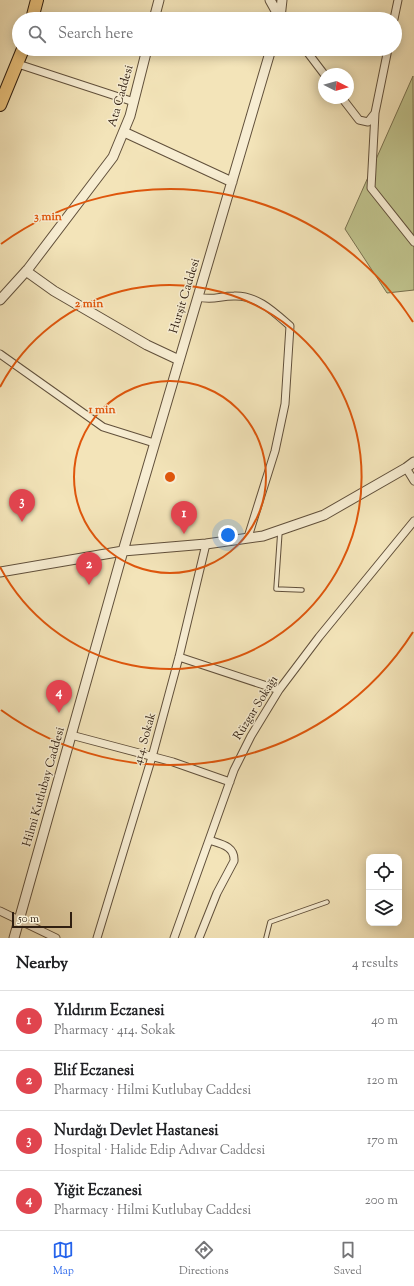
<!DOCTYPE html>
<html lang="en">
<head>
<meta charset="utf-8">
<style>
  :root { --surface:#fff; --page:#f2f2f2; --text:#202124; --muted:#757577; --line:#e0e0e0; --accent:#2563eb }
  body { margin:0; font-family:"Sorts Mill Goudy",serif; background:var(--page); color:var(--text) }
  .controls { position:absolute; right:12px; bottom:12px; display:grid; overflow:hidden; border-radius:8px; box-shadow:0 2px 10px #0003 }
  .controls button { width:36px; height:36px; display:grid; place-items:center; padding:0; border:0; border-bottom:1px solid var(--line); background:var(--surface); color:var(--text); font:20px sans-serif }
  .compass { position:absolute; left:318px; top:68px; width:36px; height:36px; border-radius:50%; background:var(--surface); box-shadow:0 2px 10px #0003; rotate:96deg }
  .scale { position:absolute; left:12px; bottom:10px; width:60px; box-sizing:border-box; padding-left:4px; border:2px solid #301f11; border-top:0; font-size:11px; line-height:14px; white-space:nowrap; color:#301f11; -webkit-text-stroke:3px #f7edd2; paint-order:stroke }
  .you { position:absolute; left:228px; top:535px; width:14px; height:14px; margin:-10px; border:3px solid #fff; border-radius:50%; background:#1a73e8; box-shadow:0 0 0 6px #1a73e833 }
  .badge { display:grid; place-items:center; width:26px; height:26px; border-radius:50%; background:var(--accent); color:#fff; font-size:13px; font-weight:700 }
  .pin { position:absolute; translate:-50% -33px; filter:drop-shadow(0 1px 2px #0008) }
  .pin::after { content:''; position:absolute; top:21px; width:14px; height:12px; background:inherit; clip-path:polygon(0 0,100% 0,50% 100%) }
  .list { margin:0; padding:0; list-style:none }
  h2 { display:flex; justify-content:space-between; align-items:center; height:52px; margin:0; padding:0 16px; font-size:17px }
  h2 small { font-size:13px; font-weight:400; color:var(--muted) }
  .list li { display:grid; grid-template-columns:26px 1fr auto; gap:12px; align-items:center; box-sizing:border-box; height:60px; padding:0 16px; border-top:1px solid var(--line) }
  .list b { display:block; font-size:15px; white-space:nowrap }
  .list p { margin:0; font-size:13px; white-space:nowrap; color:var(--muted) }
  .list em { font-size:13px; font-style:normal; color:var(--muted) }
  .icon { flex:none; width:22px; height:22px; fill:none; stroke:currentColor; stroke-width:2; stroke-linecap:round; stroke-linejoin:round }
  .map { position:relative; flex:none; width:414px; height:938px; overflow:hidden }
  .search { position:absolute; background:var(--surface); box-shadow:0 2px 10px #0003; left:12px; right:12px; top:12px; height:44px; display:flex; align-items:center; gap:10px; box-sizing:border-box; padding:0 14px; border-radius:22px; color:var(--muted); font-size:15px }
  .sheet { height:292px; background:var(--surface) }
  nav { display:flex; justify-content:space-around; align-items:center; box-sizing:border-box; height:56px; border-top:1px solid var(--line); background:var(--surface); font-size:11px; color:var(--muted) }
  nav a { display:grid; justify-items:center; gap:2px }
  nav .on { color:var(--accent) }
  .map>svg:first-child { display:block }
  .green { fill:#bfc28c; stroke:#78704e }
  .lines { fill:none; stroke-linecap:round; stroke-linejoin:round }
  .service-casing { stroke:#61503b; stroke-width:5.5 }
  .minor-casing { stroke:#61503b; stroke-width:9 }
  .tertiary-casing { stroke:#61503b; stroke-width:11 }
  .trunk-casing { stroke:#301f11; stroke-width:14 }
  .service { stroke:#f7edd2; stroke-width:3.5 }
  .minor { stroke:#f7edd2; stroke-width:7 }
  .tertiary { stroke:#f7edd2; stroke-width:9 }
  .trunk { stroke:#eac27c; stroke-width:12 }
  .ring { fill:none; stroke:#df560c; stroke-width:2 }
  .labels { text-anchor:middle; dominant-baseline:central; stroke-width:3; stroke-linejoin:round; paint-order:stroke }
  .street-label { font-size:12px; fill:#301f11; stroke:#f7edd2 }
  .centre { fill:#df560c; stroke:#f7edd2; stroke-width:2 }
  .ring-label { font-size:12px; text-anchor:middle; font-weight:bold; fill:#df560c; stroke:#f7edd2; stroke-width:3; stroke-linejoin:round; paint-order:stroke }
</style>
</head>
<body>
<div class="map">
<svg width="414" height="938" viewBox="0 0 414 938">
  <rect width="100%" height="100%" fill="#f3e4b9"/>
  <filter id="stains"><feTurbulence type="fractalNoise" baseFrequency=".005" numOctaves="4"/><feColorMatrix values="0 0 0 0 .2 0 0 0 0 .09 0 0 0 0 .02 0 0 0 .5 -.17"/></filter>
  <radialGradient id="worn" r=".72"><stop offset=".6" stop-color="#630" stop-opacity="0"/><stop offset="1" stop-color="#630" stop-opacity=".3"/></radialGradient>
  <path class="green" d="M413 76 414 290 387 293 345 229Z"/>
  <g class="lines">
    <g class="service-casing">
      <path id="service" d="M280 531 276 589 302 590
        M266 938 270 922 327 902"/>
    </g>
    <g class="minor-casing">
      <path id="minor" d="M394 19 398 0
        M305 49 324 74
        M18 64 134 102
        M342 98 359 120 368 122 375 113 388 49
        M375 113 371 188 414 242
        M198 297C213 301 219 296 234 296 257 295 274 312 290 326L285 404 275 451 248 537
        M0 354 103 427 154 443
        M406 468 414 481
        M179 657 279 690
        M71 735 173 762 230 782
        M0 911 56 938
        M97 938 152 757 179 657 206 544
        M174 938 234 770 251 736 279 690 319 637 414 521
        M199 938 217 893 234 861C235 846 221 844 209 840"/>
    </g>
    <g class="tertiary-casing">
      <path id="tertiary" d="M270 0 280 18
        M280 18 282 0
        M154 19 159 0
        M124 132 232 182
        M26 271 54 291 147 345 179 360
        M0 300 28 269 113 157 130 116 147 49
        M0 572 123 551 206 544 263 536 324 515 406 468 414 462
        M14 938 123 551 271 49"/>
    </g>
    <g class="trunk-casing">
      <path id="trunk" d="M32 19 37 0
        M0 105 23 49"/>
    </g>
    <use href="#service" class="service"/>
    <use href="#minor" class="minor"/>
    <use href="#tertiary" class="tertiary"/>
    <use href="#trunk" class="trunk"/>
  </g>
  <g class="ring">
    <circle cx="170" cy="477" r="96"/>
    <path d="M0 387A192 192 0 1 1 0 567"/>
    <path d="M413 632A288 288 0 0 1 1 710M1 244A288 288 0 0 1 413 322"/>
  </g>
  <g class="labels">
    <g class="street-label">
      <text transform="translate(121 96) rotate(-74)">Ata Caddesi</text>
      <text transform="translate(185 296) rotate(-73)">Hurşit Caddesi</text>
      <text transform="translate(256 708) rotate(-58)">Rüzgar Sokağı</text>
      <text transform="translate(145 739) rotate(-74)">414. Sokak</text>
      <text transform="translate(44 787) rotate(-74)">Hilmi Kutlubay Caddesi</text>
    </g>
  </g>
  <circle cx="170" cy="477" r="6" class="centre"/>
  <g class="ring-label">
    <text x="48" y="220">3 min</text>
    <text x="89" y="307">2 min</text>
    <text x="102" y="413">1 min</text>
  </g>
  <rect width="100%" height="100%" filter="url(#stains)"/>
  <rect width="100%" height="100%" fill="url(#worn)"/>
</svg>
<div class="controls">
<button><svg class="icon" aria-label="locate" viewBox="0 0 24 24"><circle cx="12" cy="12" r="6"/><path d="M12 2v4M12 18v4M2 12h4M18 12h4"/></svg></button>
<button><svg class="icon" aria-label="layers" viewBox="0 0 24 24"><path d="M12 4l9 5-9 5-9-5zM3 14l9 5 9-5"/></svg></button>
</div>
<svg class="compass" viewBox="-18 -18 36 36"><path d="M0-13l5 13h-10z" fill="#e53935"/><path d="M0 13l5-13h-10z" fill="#757577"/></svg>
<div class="scale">50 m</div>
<div class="you"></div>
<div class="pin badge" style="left:184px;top:534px;background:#e0444e">1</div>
<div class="pin badge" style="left:89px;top:585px;background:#e0444e">2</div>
<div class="pin badge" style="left:22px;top:522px;background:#e0444e">3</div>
<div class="pin badge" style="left:59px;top:713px;background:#e0444e">4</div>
<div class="search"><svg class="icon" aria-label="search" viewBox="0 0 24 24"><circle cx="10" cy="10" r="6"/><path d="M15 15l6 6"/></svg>Search here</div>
</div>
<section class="sheet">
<h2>Nearby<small>4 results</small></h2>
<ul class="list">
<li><span class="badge" style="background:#e0444e">1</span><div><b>Yıldırım Eczanesi</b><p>Pharmacy · 414. Sokak</p></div><em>40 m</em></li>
<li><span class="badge" style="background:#e0444e">2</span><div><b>Elif Eczanesi</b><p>Pharmacy · Hilmi Kutlubay Caddesi</p></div><em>120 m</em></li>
<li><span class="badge" style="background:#e0444e">3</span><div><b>Nurdağı Devlet Hastanesi</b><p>Hospital · Halide Edip Adıvar Caddesi</p></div><em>170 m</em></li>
<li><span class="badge" style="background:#e0444e">4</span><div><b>Yiğit Eczanesi</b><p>Pharmacy · Hilmi Kutlubay Caddesi</p></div><em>200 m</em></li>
</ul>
</section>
<nav>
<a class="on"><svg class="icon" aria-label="map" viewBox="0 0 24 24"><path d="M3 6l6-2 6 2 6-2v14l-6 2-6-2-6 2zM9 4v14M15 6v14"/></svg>Map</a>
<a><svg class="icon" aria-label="directions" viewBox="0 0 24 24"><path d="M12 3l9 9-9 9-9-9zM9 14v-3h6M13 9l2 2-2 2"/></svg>Directions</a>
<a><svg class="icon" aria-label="saved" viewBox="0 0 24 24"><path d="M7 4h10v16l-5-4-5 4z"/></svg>Saved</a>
</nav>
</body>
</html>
